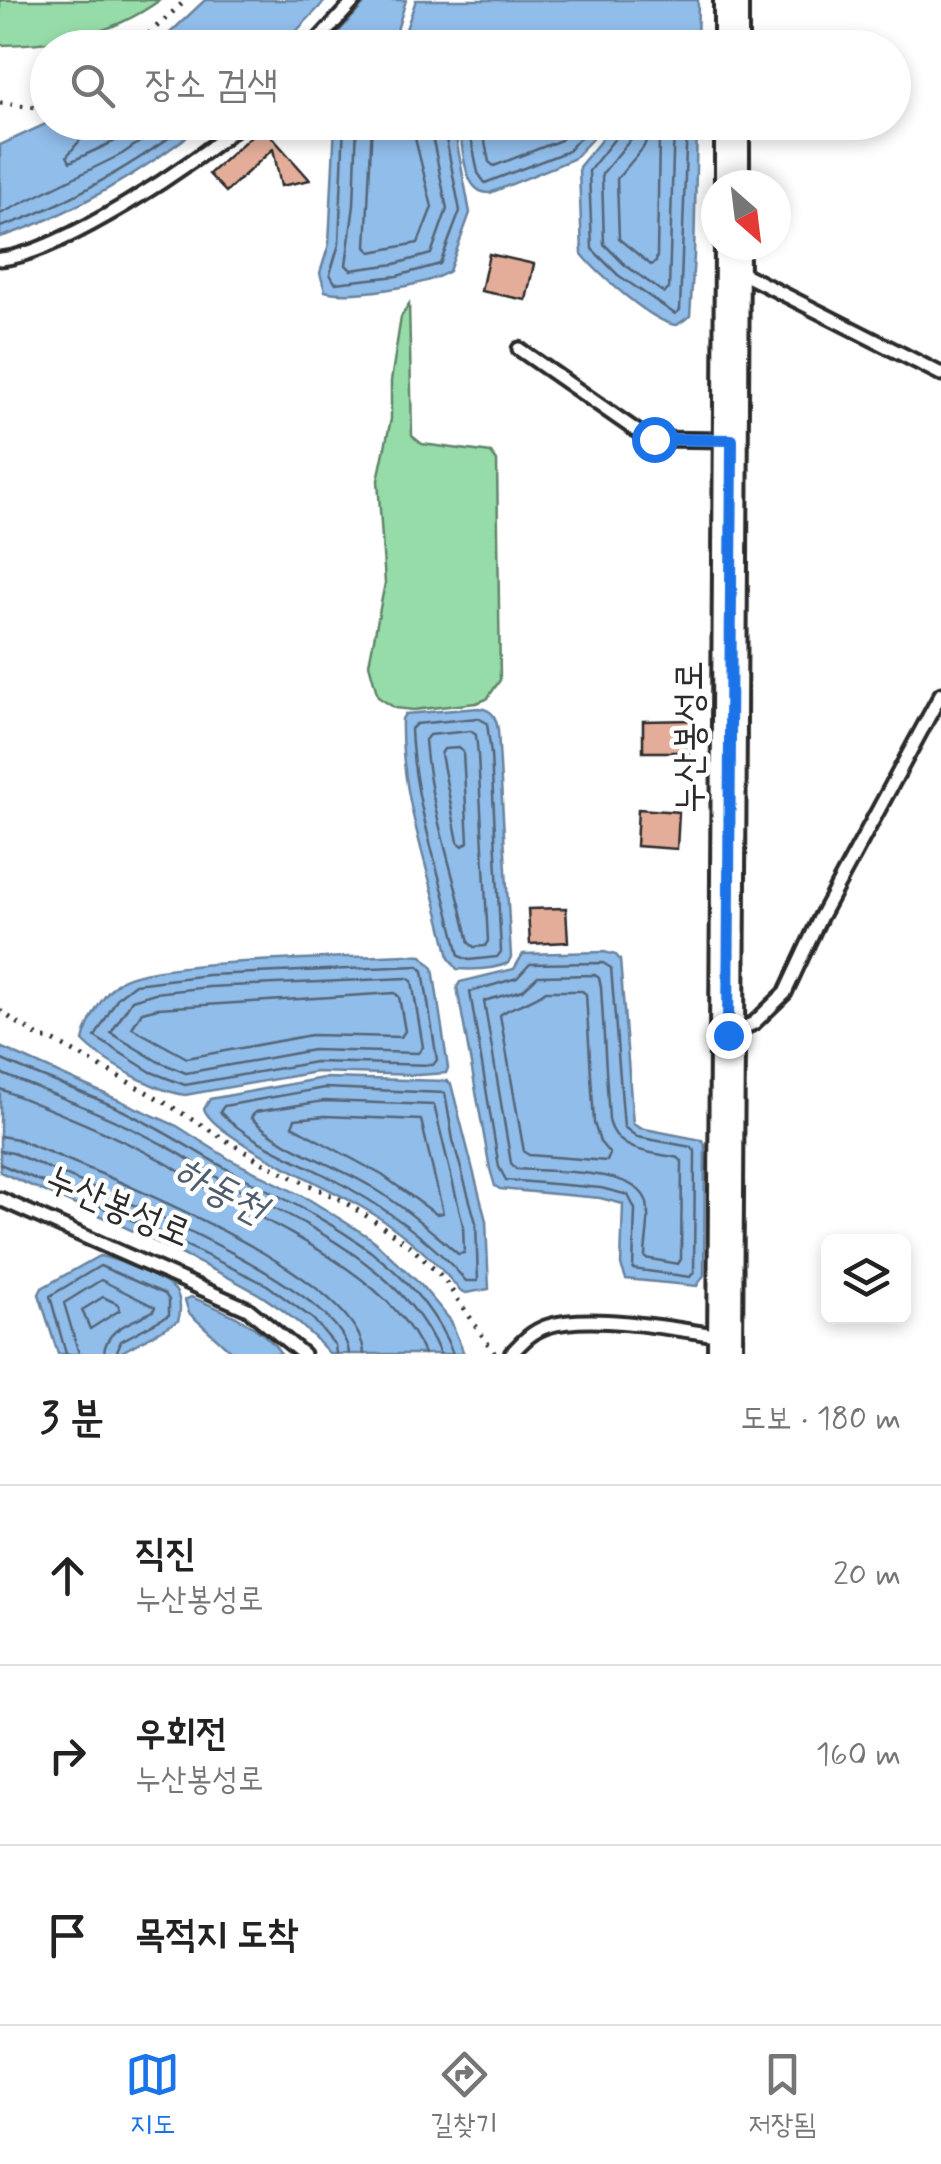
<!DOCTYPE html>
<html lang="ko">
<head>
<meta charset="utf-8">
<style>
  :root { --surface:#fff; --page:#f6f6f6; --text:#222; --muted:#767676; --line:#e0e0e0; --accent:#1a73e8 }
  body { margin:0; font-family:Mynerve,"Poor Story",sans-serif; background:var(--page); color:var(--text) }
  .controls { position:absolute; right:30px; bottom:30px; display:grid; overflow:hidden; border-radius:15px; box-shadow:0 5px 15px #0003 }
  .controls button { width:90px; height:90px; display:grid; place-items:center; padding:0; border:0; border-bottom:2px solid var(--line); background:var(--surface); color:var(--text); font:50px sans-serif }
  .compass { position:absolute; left:701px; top:170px; width:90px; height:90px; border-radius:50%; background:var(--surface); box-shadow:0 5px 15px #0003; rotate:152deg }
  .stop { position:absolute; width:30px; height:30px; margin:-22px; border:8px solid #1a73e8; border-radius:50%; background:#fff }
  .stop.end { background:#1a73e8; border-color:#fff; box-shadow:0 2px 10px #0008 }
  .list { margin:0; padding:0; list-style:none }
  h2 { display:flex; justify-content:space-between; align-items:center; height:130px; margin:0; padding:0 40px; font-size:42px }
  h2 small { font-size:32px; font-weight:400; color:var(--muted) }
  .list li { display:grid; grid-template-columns:65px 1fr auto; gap:30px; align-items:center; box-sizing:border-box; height:180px; padding:0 40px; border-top:2px solid var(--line) }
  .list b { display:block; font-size:38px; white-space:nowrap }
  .list p { margin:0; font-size:32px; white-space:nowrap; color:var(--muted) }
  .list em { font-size:32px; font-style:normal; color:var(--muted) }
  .icon { flex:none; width:55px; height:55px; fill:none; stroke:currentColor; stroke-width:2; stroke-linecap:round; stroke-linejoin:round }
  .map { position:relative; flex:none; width:941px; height:1354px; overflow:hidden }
  .search { position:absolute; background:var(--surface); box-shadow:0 5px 15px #0003; left:30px; right:30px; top:30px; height:110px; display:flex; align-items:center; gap:25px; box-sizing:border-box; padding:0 35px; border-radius:55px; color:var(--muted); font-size:38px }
  .sheet { height:670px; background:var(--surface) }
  nav { display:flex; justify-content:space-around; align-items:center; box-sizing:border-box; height:140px; border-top:2px solid var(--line); background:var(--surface); font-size:28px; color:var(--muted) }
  nav a { display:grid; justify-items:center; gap:5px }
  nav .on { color:var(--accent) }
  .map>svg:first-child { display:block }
  .green { fill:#96dca9; stroke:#60846a; stroke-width:2.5 }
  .water { fill:#91bdea; stroke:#68839e; stroke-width:2.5 }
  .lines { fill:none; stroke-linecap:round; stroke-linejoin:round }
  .shore { stroke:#546577; stroke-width:2.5 }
  .building { fill:#e3ad99; stroke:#2b2b2b; stroke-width:2.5 }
  .lane-casing { stroke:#2b2b2b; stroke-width:19 }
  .secondary-casing { stroke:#2b2b2b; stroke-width:40 }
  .path { stroke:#2b2b2b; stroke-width:5; stroke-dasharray:2.5 8; stroke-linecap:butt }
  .lane { stroke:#fff; stroke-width:11 }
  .secondary { stroke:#fff; stroke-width:32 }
  .route { stroke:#1a73e8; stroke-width:12 }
  .labels { text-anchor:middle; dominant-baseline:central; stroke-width:9; stroke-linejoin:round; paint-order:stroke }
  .street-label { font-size:38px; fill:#2b2b2b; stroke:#fff }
  .water-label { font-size:40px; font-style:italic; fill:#4f5e6e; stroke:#fff }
</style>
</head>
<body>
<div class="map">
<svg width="941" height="1354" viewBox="0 0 941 1354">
  <rect width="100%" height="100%" fill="#fff"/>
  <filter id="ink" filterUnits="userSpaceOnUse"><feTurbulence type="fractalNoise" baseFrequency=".01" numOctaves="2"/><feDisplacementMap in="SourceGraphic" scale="20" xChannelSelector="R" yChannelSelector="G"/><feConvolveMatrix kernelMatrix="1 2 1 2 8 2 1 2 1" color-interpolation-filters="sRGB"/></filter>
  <g filter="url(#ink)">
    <path class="green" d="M0 0H160C110 36 60 44 0 45Z
      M409 304 412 436 422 444 491 453 497 461 500 680 487 699 476 703 413 710 395 708 378 697 369 664 385 583 378 480 391 419V381L401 317Z"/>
    <path class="water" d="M205 0H326L281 47H155Z
      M368 0H406L392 47H325Z
      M416 0H698L697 47H400Z
      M432 122 449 126 455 133 470 213 449 271C428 286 350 298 325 291L320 273 329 244 335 123Z
      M616 122 697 123 694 256 690 316 677 325C654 324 597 273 582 254L579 167Z
      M48 123V122L204 123C151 167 66 218 0 237V145Z
      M454 123H607L573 159 490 193C462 194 464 148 459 127Z
      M479 708C493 710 496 717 498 730L511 957 508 963C493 970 474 970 457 969L449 958C433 879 400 801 402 719L405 714Z
      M604 952 616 955 620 960 633 1124 640 1128 702 1140 705 1145 704 1275 697 1286 626 1279 621 1265 623 1204 600 1198 500 1189 495 1186 490 1169 457 987 460 982 514 969 523 954Z
      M404 955 422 956 433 968 448 1068 446 1073 418 1075 316 1072 185 1095C156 1091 103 1062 83 1041 87 1022 103 994 119 982 147 960 356 958 404 955Z
      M0 1047 177 1126 229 1159 310 1200 372 1239 421 1285 451 1321 464 1354H330C285 1302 237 1281 177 1252 119 1223 59 1198 0 1172Z
      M323 1078 447 1081 451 1084 486 1221 489 1289 466 1293 460 1290C432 1257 397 1227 360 1206 329 1187 215 1138 204 1109L210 1099Z
      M99 1256C113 1258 166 1279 175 1290 181 1298 181 1312 178 1321L118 1354H58L39 1294 42 1288Z
      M191 1297C221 1309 264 1326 281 1354H234L189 1313 185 1300Z"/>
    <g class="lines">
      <path class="shore" d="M85 122 81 139 67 156 70 162 115 141 142 122
        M344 122 339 244 330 274 335 283 397 276 440 264 460 211 446 139 439 122
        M357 122 354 205 346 265 351 270 395 264 431 254 447 209 434 145 426 122
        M372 122 366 247 371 252 418 243 432 207 411 122
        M468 122 478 173 485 183 568 151 594 122
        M481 122 489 162 494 166 561 140 578 122
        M622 122 620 132 589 171 592 249 618 275 675 314 680 310 687 122
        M635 122 631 139 602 174 604 244 625 265 664 293 669 289 674 122
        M655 132 659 136 657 255 656 262 651 265 619 239 617 179 643 148 650 133Z
        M0 214 122 154 169 122
        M0 227C55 211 145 159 189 122
        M478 718 487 723 491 754 501 952 497 957 469 960 459 956C443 880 414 807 411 729L416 724Z
        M471 731 476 735 478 755 488 941 485 946 474 947 469 943C455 875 430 810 425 740L429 735Z
        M459 748 463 752 468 842 463 846 458 842 441 754 444 749Z
        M603 963 611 968 624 1127 637 1137 691 1147 695 1151 694 1272 690 1277 633 1269 635 1209 628 1195 601 1188 506 1180 499 1167 470 992 517 978 530 964Z
        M418 966 423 971 437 1060 433 1065 315 1062 185 1085 151 1072 95 1037 118 997 135 984 208 975Z
        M595 975 599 978 601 987 609 1120C617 1153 650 1152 678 1158L682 1161 681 1259 678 1264 645 1258C645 1240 651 1220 647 1203 638 1167 547 1172 516 1169L511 1163 484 1001 523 990 538 976Z
        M407 978 412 981 423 1047 418 1053 313 1050 186 1073 157 1061 111 1033 132 1000 155 993 209 987Z
        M546 991H582L586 994 594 1123 600 1142 610 1154 607 1161 529 1155 524 1152 500 1015C512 1005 531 1003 546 991Z
        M395 993 399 997 405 1031 401 1037 311 1035 187 1058 132 1028 142 1012 158 1008Z
        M0 1059C37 1076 76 1089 113 1106 153 1124 189 1148 227 1169 312 1214 416 1258 453 1354
        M0 1073C55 1095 110 1116 162 1144 183 1154 201 1169 222 1180 299 1221 406 1267 440 1354
        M324 1088 445 1093 453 1140 476 1223 478 1281H466C428 1236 377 1202 325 1175 290 1157 247 1140 220 1112L224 1106Z
        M0 1089C52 1110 105 1131 155 1157 175 1167 194 1182 214 1193 280 1228 395 1280 424 1354
        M324 1101 434 1105 463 1225 464 1253 458 1254C431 1230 403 1206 372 1187 334 1164 283 1149 251 1118L255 1112Z
        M325 1116 421 1120 443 1213 436 1214 382 1175 292 1126 295 1119Z
        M0 1136 17 1139C88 1169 361 1272 364 1354
        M0 1151 13 1153C76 1181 345 1284 349 1354
        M0 1164 146 1226 267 1285 313 1319 335 1345 336 1354
        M103 1297 118 1304 120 1310 90 1329 82 1310Z
        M66 1354 50 1296 100 1266 165 1294 169 1300V1315L121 1341 116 1354
        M79 1354 64 1303 101 1280 155 1307 153 1311C133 1322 105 1328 104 1354"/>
    </g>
    <path class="building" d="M262 126 310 180 281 186 273 149 226 192 209 174Z
      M489 254 534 264 526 300 481 291Z
      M696 720V752H643V721Z
      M638 809 679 812 677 849 636 846Z
      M566 908 568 942 530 944 528 909Z"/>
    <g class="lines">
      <g class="lane-casing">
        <path id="lane" d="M311 48 355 0
          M0 259C57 255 199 162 242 122
          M736 270 941 374
          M519 349 644 436 654 439 727 440
          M732 1033 754 1023 785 993 820 918 941 694
          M0 1199 248 1309 303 1354
          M511 1354C522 1342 532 1331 548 1326 590 1313 677 1329 722 1336"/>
      </g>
      <g class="secondary-casing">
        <path id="secondary" d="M731 0V48
          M732 122V185
          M725 1354 732 245"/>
      </g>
      <path class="path" d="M133 48 186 0
        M0 103 48 108
        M0 1011 42 1039H51L159 1099 265 1164 341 1200 373 1220 410 1246 443 1278 495 1354"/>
      <use href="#lane" class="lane"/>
      <use href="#secondary" class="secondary"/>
    </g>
  </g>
  <g class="lines" filter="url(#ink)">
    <path class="route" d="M654 439 732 440 728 1035"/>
  </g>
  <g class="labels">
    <g class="street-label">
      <text transform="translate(690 737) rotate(-90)">누산봉성로</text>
      <text transform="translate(118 1207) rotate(23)">누산봉성로</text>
    </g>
    <g class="water-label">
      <text transform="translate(220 1191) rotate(28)">하동천</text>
    </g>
  </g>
</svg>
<div class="controls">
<button><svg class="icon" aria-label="layers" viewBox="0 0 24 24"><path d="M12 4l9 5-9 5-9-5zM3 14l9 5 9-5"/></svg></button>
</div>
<svg class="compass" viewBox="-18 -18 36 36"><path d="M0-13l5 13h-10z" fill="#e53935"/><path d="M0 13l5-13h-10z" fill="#767676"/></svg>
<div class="stop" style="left:654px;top:439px"></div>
<div class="stop end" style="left:728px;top:1035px"></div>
<div class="search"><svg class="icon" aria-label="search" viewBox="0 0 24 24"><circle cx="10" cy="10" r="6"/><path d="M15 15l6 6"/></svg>장소 검색</div>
</div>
<section class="sheet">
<h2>3 분<small>도보 · 180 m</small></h2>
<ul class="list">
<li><svg class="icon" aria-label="ahead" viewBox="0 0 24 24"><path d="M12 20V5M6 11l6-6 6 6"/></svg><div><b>직진</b><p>누산봉성로</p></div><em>20 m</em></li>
<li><svg class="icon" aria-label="right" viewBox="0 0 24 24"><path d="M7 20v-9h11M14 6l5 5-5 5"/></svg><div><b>우회전</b><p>누산봉성로</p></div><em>160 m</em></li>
<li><svg class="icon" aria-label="arrive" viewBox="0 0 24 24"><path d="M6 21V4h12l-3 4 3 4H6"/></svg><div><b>목적지 도착</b></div></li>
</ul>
</section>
<nav>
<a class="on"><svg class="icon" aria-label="map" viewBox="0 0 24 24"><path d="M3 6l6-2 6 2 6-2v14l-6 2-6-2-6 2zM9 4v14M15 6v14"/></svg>지도</a>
<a><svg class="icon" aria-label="directions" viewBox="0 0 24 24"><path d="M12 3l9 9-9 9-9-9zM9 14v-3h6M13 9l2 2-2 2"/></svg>길찾기</a>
<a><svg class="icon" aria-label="saved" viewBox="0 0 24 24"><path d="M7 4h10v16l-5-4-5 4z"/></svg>저장됨</a>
</nav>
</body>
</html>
